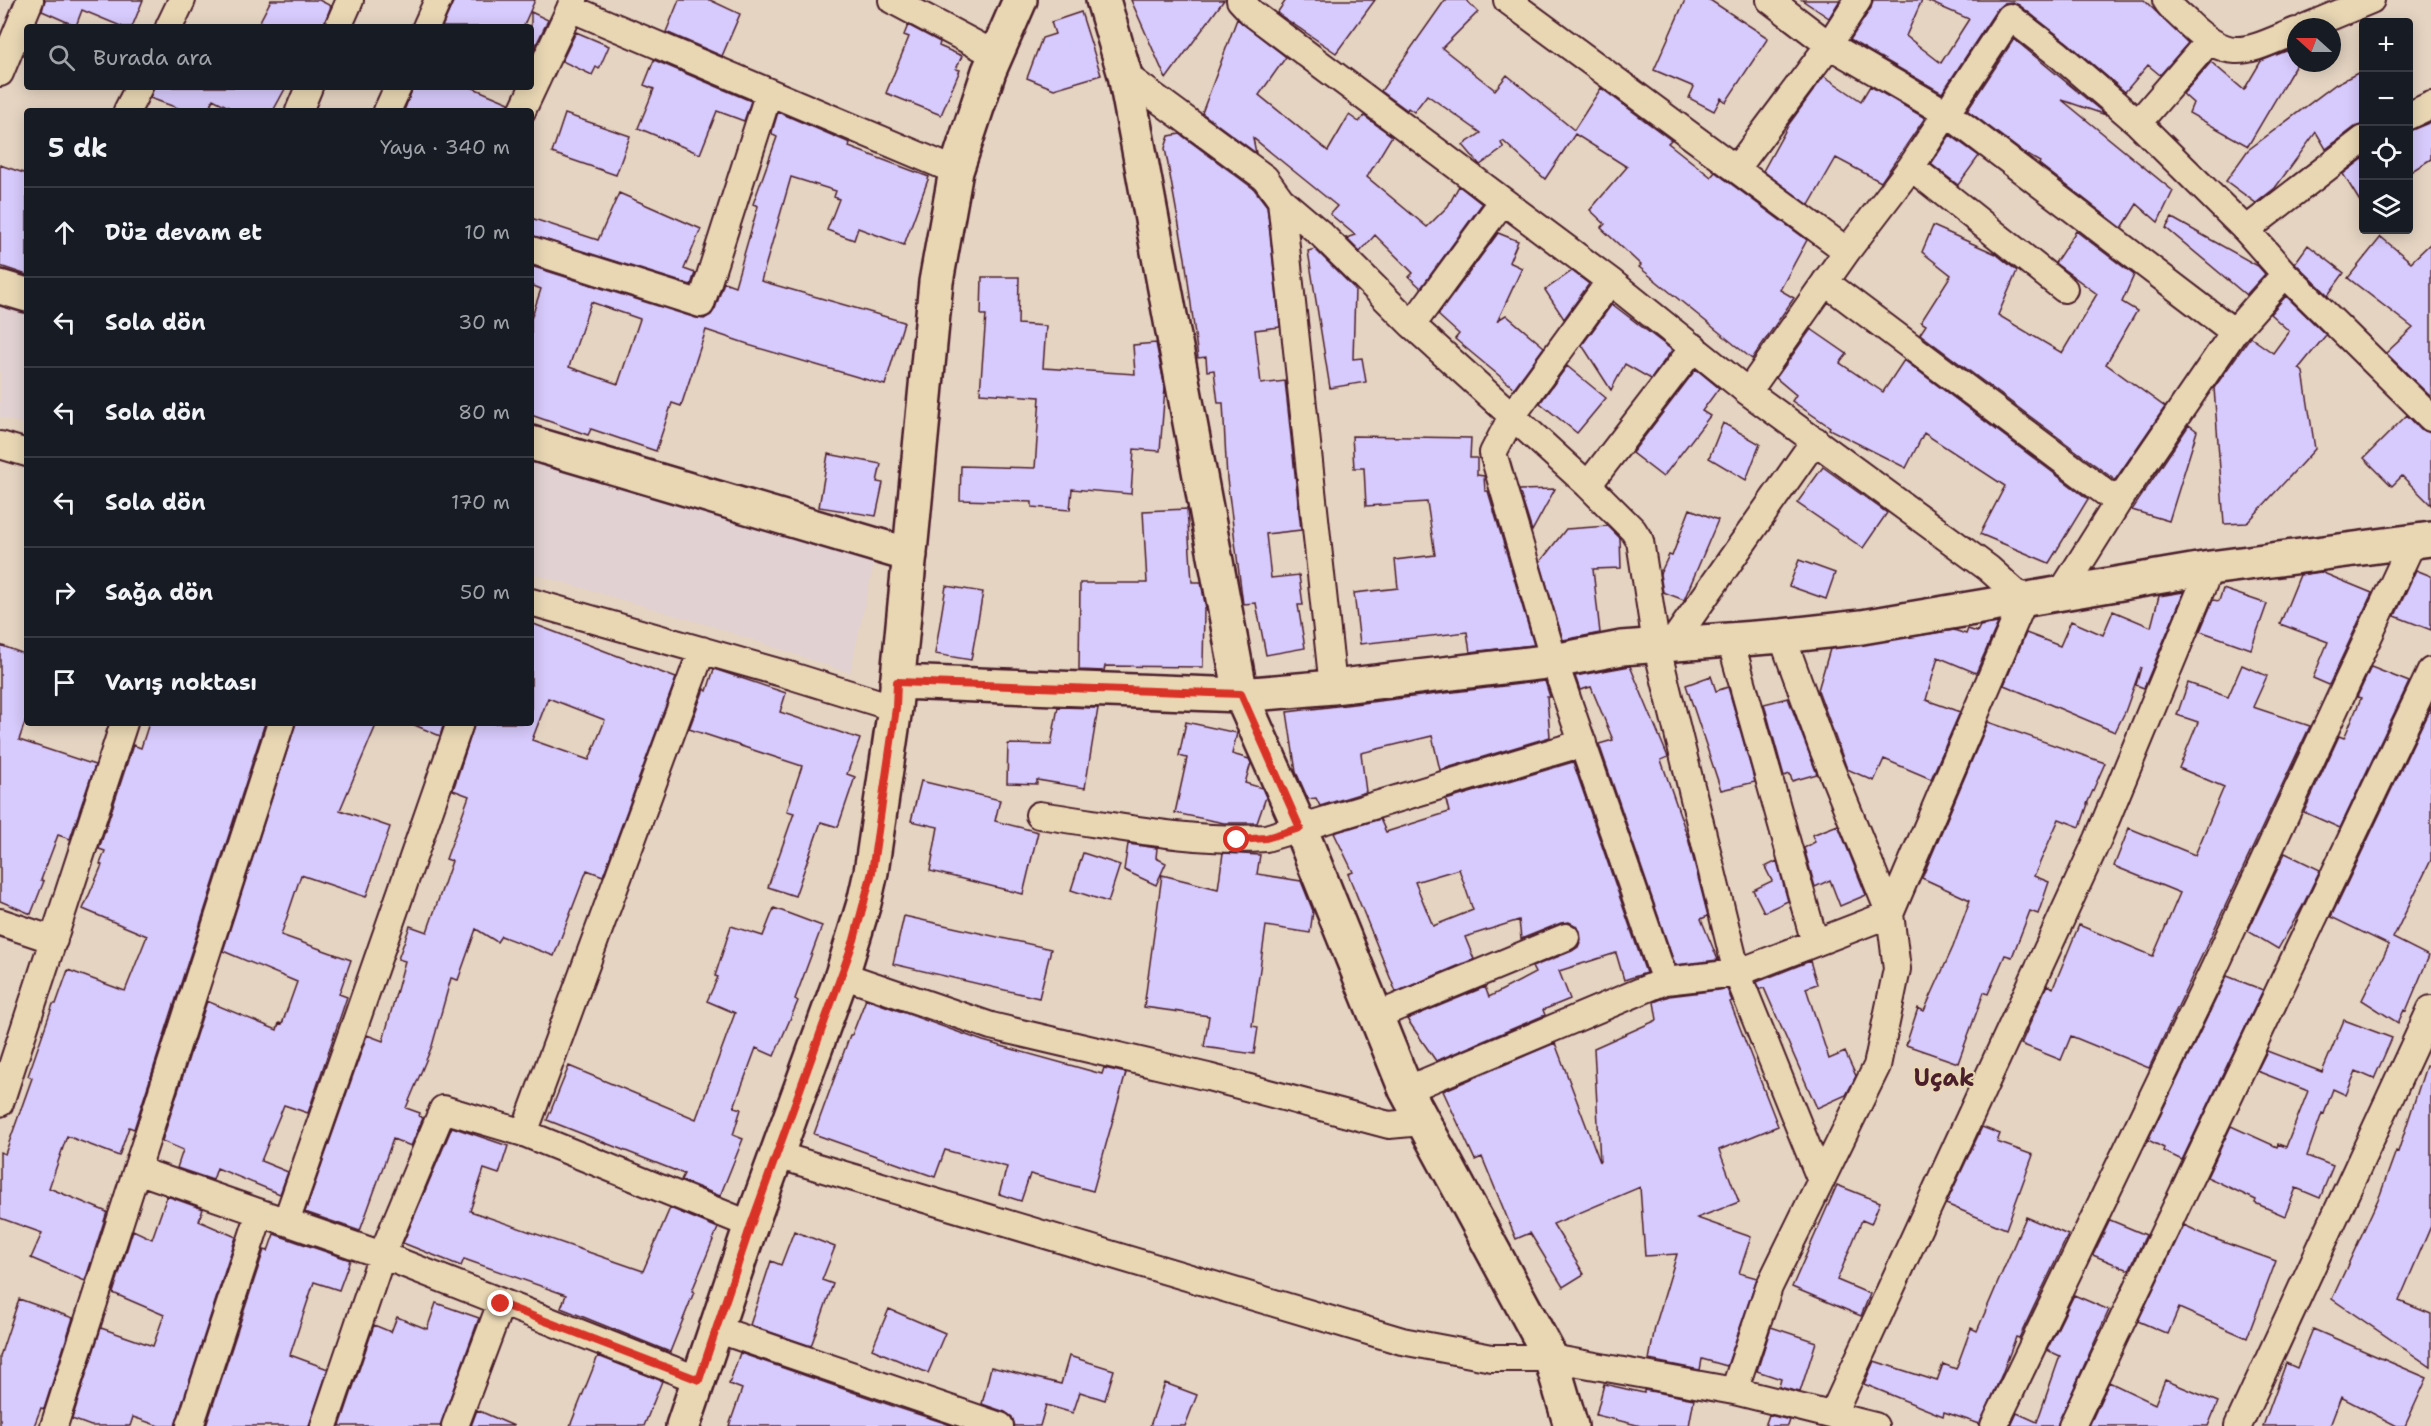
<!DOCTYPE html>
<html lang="tr">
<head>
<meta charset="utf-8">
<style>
  :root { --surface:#171b24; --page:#20242c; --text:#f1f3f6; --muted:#9ea1a6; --line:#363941 }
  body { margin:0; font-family:"Shantell Sans",sans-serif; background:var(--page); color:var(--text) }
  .controls { position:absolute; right:18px; top:18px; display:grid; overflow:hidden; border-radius:6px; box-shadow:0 3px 15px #0003 }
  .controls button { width:54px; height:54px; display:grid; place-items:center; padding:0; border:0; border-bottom:2px solid var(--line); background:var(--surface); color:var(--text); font:30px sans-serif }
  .compass { position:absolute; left:2287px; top:18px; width:54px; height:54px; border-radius:50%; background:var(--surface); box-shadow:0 3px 15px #0003; rotate:291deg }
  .stop { position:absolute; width:18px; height:18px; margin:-14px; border:4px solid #d93025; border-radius:50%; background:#fff }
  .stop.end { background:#d93025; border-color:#fff; box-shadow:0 2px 6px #0008 }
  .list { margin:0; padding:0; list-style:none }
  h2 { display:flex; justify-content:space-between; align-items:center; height:78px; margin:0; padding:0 24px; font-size:26px }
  h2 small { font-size:20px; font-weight:400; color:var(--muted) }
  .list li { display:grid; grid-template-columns:39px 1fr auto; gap:18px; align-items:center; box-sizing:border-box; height:90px; padding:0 24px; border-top:2px solid var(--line) }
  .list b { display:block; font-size:22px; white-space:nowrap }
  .list em { font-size:20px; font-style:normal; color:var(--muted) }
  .icon { flex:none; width:33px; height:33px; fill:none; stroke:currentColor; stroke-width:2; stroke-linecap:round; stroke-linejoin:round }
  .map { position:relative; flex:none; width:2431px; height:1426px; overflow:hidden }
  .search { position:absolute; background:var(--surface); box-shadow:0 3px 15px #0003; left:24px; top:24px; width:510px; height:66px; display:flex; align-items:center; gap:15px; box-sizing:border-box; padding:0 21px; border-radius:6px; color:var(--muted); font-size:22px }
  .panel { position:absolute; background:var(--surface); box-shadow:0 3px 15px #0003; left:24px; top:108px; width:510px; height:618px; border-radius:6px }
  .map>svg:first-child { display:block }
  .built { fill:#e1d1d3 }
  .building { fill:#d7cafc; stroke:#4a1f2b; stroke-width:1.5; fill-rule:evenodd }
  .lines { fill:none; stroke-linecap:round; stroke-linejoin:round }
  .street-casing { stroke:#4a1f2b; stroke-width:30 }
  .secondary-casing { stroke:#4a1f2b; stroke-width:38 }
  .street { stroke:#e9d7b4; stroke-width:26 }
  .secondary { stroke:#e9d7b4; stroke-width:33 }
  .route { stroke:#d93025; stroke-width:8 }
  .labels { text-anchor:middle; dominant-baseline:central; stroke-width:4.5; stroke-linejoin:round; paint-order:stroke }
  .district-label { font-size:24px; font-weight:bold; fill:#4a1f2b; stroke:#e9d7b4 }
</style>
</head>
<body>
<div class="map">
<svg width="2431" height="1426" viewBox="0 0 2431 1426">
  <rect width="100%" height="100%" fill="#e5d4c2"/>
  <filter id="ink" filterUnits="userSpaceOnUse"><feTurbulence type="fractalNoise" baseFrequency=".0167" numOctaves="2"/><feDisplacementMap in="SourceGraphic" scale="12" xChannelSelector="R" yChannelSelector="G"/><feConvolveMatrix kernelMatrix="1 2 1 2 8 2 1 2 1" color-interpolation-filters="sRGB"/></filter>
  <g filter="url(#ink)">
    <path class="built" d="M0 305 27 313V425L0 417Z
      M531 455 876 553 850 673 712 626 531 573Z"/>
    <path class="building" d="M45 0H143L132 27H123L82 10 76 26 42 11Z
      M271 0H319L331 6 323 27H257Z
      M454 0H535L523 27H442Z
      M679 0H710L740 14 722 56 666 32Z
      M1131 0H1224L1166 79Z
      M1286 0H1375L1336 53 1277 13Z
      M1445 0H1466L1478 12 1442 48 1495 90 1507 75 1574 130 1601 88 1671 140 1668 143 1711 177 1715 172 1807 240 1780 290 1794 298 1752 359 1639 267 1641 265 1601 228 1605 224 1590 210 1627 167 1575 134 1545 179 1503 141 1501 143 1504 148 1480 165 1463 145 1481 133 1427 95 1414 112 1408 108 1407 110 1381 91Z
      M1685 0H1710L1768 38 1726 102 1721 98 1714 111 1689 98 1694 87 1654 70Z
      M1802 0H1840L1829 18Z
      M1873 0H1922L1906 36 1941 63 1969 19 1925 0H2144L2188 43 2160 75 2148 65 2125 92 2068 43 2019 5 2012 2 2004 3 1997 9 1942 93 1850 40 1871 8Z
      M531 12 548 20 534 49 531 48Z
      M1081 12 1101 75 1054 89 1027 78 1042 38 1055 34 1051 22Z
      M1237 19 1286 57 1259 95 1328 151 1349 115 1359 122 1364 116 1392 136 1367 177 1427 227 1448 206 1459 186 1482 204 1421 288 1409 277 1413 273 1375 235 1360 252 1346 238 1355 235 1330 214 1337 206 1253 138 1256 153 1202 113Z
      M908 25 940 42 939 46 962 56 956 69 960 70 941 115 886 93 909 37 904 35Z
      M576 32 609 46 599 69 596 67 592 75 562 61Z
      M2014 39 2106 115 2062 100 2173 191 2158 222 2137 204 2122 228 2039 164 2040 162 2024 153 1967 110Z
      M2286 51 2296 57 2297 63 2248 146 2189 113 2193 103 2183 94 2211 62 2244 90 2261 61Z
      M654 60 751 101 744 121 717 111 700 154 638 128 654 89 644 85Z
      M2364 70V124L2355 127 2326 149 2316 132 2275 188 2256 203 2226 181 2248 150 2336 84Z
      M1824 76 1861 101 1870 86 1925 118 1881 182 1836 158 1809 205 1763 171 1789 124Z
      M154 87H286L273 111H236L213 99 208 111H186L150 98Z
      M413 87H471L509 103 507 111H404Z
      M778 112 850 143 849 147 929 177 904 245 858 228 854 240 827 230 839 199 834 197 836 191 791 177 761 281 904 322 885 385 748 345V344L706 330 681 406 672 403 656 451 591 429 588 435 531 415V319L541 289 531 285V266L696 318 704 319 711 315 715 309 724 282 735 286 758 206 753 204 777 137 773 135 772 132ZM591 302 640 319 618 384 569 367Z
      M565 114 630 136 616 175 552 153Z
      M2431 122V159L2409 173V131Z
      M1180 134 1254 189 1267 206 1280 327 1255 330 1261 384 1285 381 1301 530 1266 534 1271 578 1299 575 1303 605H1298L1305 648 1266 655 1256 603 1243 604 1227 479 1223 403H1218L1214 370 1207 371 1206 357 1198 358 1185 258 1165 148 1169 136Z
      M1950 135 1979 156 1958 185 1931 164Z
      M2364 158V208L2343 174Z
      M0 165 27 174V275L0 266Z
      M619 193 701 229 684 269 695 273 691 285 531 235V218L598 240Z
      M2172 218 2258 266 2265 274 2246 295 2166 228Z
      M1933 226 1996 254 2017 271 1998 315 2062 353 2097 294 2055 263 2076 231 2134 275 2122 302 2137 311 2106 364 2165 407 2115 480 1920 334 1926 325 1921 322 1951 275 1922 252Z
      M1498 233 1518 241 1509 262 1522 268 1498 320 1506 315 1544 347 1514 388 1455 339 1459 334 1438 315Z
      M2381 237 2411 262 2431 243V397L2386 353 2413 328 2348 278Z
      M2308 245 2344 273 2328 295 2295 263Z
      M1315 249 1355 289 1353 359 1362 358 1366 382 1330 388 1308 251Z
      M1572 271 1589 284 1564 319 1545 290Z
      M982 277H1019L1018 324 1046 326 1043 368 1135 374 1133 345 1156 343 1165 388 1160 451 1134 449 1131 494 1072 489 1070 510 1032 507V502L960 500 961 466 1035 468 1040 397 980 393 986 315H981Z
      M2286 296 2326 335 2299 368 2303 372 2315 449 2247 523 2224 524 2214 388 2250 337 2273 353 2289 331 2270 314Z
      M1612 304 1672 350 1651 379 1625 364 1611 390 1582 345Z
      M1811 329 1847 354 1840 363 1883 392 1904 360 2088 499 2049 563 1980 534 2005 486 1924 433 1906 468 1829 429 1830 427 1792 401 1796 395 1776 378Z
      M1567 366 1606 398 1577 433 1540 403Z
      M1696 369 1719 388 1702 411 1710 416 1663 477 1632 453Z
      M2407 415 2420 429 2431 433V505L2402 476 2392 486 2364 458Z
      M1723 423 1760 444 1746 480 1709 458Z
      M2189 425 2197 431 2169 521 2132 510Z
      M1352 436 1471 438 1470 458H1477V475L1484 476 1485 491H1488L1534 645 1470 652 1467 632 1360 644 1354 593 1398 588 1395 560 1435 555 1427 502 1366 506 1364 468H1354Z
      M828 454 881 464 877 482 883 483 876 516 819 507Z
      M1823 467 1887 513 1863 548 1797 503Z
      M1555 489 1532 531 1519 490Z
      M1187 509 1192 582H1201L1206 609H1204L1203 667 1105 666 1104 671 1079 670 1080 583H1147L1143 511Z
      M1690 509 1718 520 1684 600 1663 592 1660 574 1669 555 1672 556Z
      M1608 526 1620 538 1621 568 1593 569 1600 633 1563 640 1540 562 1566 529Z
      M1799 560 1835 573 1826 599 1789 586Z
      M2416 570 2431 576V630L2395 616Z
      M2321 572 2372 593 2329 685 2313 678 2328 642 2280 624 2300 575Z
      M946 586 983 592 971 660 935 654Z
      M2223 589 2267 604 2251 649 2200 631 2213 600 2219 601Z
      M2184 592 2144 688 2136 685 2141 667 2125 712 2115 732 2004 685 2026 633 2060 646 2071 621 2103 635 2113 611 2151 627 2159 596Z
      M531 623 676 678 603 876 587 870 554 956 501 936 497 942 476 929 458 980 451 978 432 1046 406 1108 420 1113 419 1116 423 1118 411 1146 393 1139 360 1231 305 1212 367 1035 383 1041 405 961 398 959 410 926 427 932 452 861 446 859 469 796 453 790 475 723H531ZM548 698 605 720 589 760 532 740Z
      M1998 623 1976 673 1938 657 1926 700 1960 712 1931 779 1884 759 1874 781 1847 769 1818 690 1830 649 1954 630 1966 634 1968 629 1977 632 1980 626Z
      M0 645 27 655V716L19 740 95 765 70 839 58 835 41 880 44 881 31 914 0 901Z
      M2242 665 2267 676 2253 707 2310 726 2149 1068 2071 1036 2061 1060 2021 1044 2047 985 2053 988 2079 925 2153 956 2180 893 2114 866 2129 828 2195 855 2224 787 2179 768 2198 722 2177 715 2188 683 2228 697Z
      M1630 666 1668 757 1661 760 1688 838 1708 916 1701 919 1718 960 1675 965 1599 744 1613 740 1591 687 1580 690 1575 676Z
      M2371 667 2409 682 2340 828 2304 812 2339 736 2344 738 2361 698 2357 697Z
      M714 669 786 693 780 712 860 739 847 774 855 777 838 827 821 822 795 896 768 887 794 813 787 811 802 766 689 729 704 689 707 691Z
      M1711 676 1716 691 1728 687 1755 782 1721 790 1686 685Z
      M1545 681 1550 697H1547L1550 737 1440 770 1432 736 1361 753 1366 792 1320 806 1316 798 1308 799 1296 772 1287 712Z
      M1788 698 1817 774 1792 781 1790 774 1784 776 1764 704Z
      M2431 706V860L2393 938 2429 956 2406 1011 2404 1010 2398 1023 2362 1000 2389 945 2331 917Z
      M1058 707 1098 708 1085 788 1037 780V784L1007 783 1008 744 1051 745Z
      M1186 722 1237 733 1232 754 1249 759 1251 763 1245 783 1262 788 1266 797 1257 823H1224L1175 813 1187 758 1179 756Z
      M1988 722 2105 763 2087 804H2088L2080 827 2059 819 2034 876 2049 882 2038 914 2030 911 2012 957 2005 955 1988 994 1984 992 1958 1063 1906 1045 1918 1008 1924 1011 1953 947 1970 900 1922 878Z
      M149 723H265L134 1129 129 1127 119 1156 67 1136 49 1188 107 1212 85 1281 31 1258 42 1233 0 1218V1152L5 1154 32 1078 28 1076 53 1004H56L68 970 125 991 147 936 83 909 102 865 100 864 105 851 99 849 133 745 141 748Z
      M296 723H377L340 810 390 827 366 897 301 875 281 935 351 960 339 994 347 997 308 1113 284 1105 261 1161 288 1172 280 1194 217 1168 213 1180 177 1168 183 1150 162 1141 207 1001 277 1030 279 1023 282 1024 297 982 223 951Z
      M410 723H444L440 736Z
      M1573 762 1646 973 1624 980 1616 953 1559 971 1570 999 1543 1010 1545 1015 1436 1061 1407 1019 1485 987 1489 997 1535 973 1532 967 1572 951 1578 947 1581 940 1580 931 1575 925 1569 922 1561 923 1521 939 1519 920 1465 937 1474 959 1396 992 1348 874 1353 872 1334 833 1380 819 1386 832 1449 812 1446 800ZM1459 869 1473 910 1433 926 1415 882Z
      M921 781 1000 800 995 821 1038 832 1023 894 930 871 938 827 911 821Z
      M1838 825 1866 895 1840 906 1830 880 1815 887 1804 848 1815 842 1812 835Z
      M1128 844 1157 848 1156 858 1166 863 1156 885 1124 870Z
      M1083 853 1120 865 1108 902 1071 890Z
      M1223 853 1260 855 1257 874 1301 881 1313 911 1310 933 1266 926 1252 1026 1258 1027 1254 1054 1204 1047 1209 1016 1144 1007 1162 875 1218 889Z
      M2285 853 2320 870 2302 907 2278 949 2248 931Z
      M1777 861 1788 901 1764 912 1753 890 1772 881 1765 867Z
      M774 908 822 926 795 999 798 1001 774 1056 756 1048 734 1107 741 1109 733 1135 743 1139 720 1196 681 1180 684 1174 547 1120 569 1066 696 1119 735 1013 707 1001 718 977 715 976 731 926 763 936Z
      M904 916 1051 949 1039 998 893 964Z
      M1810 961 1817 984 1806 988 1829 1059 1845 1052 1856 1076 1846 1095 1817 1108 1764 988 1760 989 1757 982Z
      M2227 976 2263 990 2182 1160 2163 1151 2164 1148 2148 1140Z
      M1727 989 1732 1001 1730 1002 1778 1126 1719 1150 1739 1202 1697 1218 1751 1237 1739 1273 1757 1278 1727 1366 1702 1359 1700 1370 1649 1360 1655 1327 1677 1254 1645 1256 1640 1187 1553 1224 1584 1274 1563 1287 1530 1233 1516 1239 1482 1157 1475 1160 1443 1091 1555 1043 1600 1162 1594 1048 1657 1020 1654 1002 1669 996Z
      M866 999 983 1041 1102 1074 1104 1068 1126 1073 1093 1191 1030 1174 1021 1201 999 1194 1007 1167 945 1150 935 1177 814 1134 850 1035H852Z
      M2344 1020 2392 1038 2374 1079 2356 1071 2346 1095 2333 1089 2324 1114 2322 1113 2307 1156 2333 1166 2320 1198 2296 1188 2285 1216 2255 1203 2256 1200 2207 1177 2231 1126 2277 1147 2278 1144 2286 1147 2308 1091 2257 1071 2267 1051 2322 1072Z
      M2426 1066 2431 1067V1226L2399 1301 2431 1314V1367L2332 1299 2380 1195 2396 1151 2398 1152Z
      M452 1127 508 1146 499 1174 484 1169 470 1211 643 1271 670 1208 718 1228 692 1291 694 1292 670 1352 561 1308 566 1295 464 1259 461 1266 403 1243Z
      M1982 1127 2000 1134 1997 1142 2033 1155 2006 1229 1946 1204Z
      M1837 1185 1880 1202 1871 1224 1862 1220 1837 1280 1870 1294 1861 1316 1792 1287Z
      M167 1196 203 1209 199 1221 236 1237 175 1426H159L133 1417 130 1426H91L72 1419 101 1328 153 1346 164 1315 113 1293 133 1230 152 1239Z
      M2026 1217 2068 1235 2019 1338 2016 1337 2002 1374 1980 1424 1944 1412 1943 1416 1864 1384 1874 1361 1937 1381 1943 1364 1956 1369 1971 1328 1977 1331Z
      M2110 1220 2146 1235 2129 1270 2093 1255Z
      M2184 1225 2212 1238 2276 1261 2247 1338 2179 1308 2168 1334 2138 1321Z
      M794 1231 835 1247 822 1280 833 1284 811 1346 750 1325 771 1261 781 1265Z
      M274 1234 350 1260 339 1290 314 1282 290 1355 328 1369 309 1426H206L264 1250 268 1251Z
      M2074 1295 2109 1310 2057 1426H2011L2017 1413 2037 1422 2060 1356 2047 1350Z
      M19 1299 73 1318 44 1409 41 1408 34 1426H0V1356Z
      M436 1303 479 1318 440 1426H340L374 1325 391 1332 397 1317 427 1329Z
      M889 1309 945 1333 928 1373 872 1349Z
      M1771 1327 1816 1342 1800 1392 1779 1387 1781 1379 1757 1371Z
      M2313 1329 2427 1378 2405 1426H2397L2341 1397 2330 1426H2263L2286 1363 2297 1368Z
      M740 1353 896 1407 954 1426H729L742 1389 729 1384Z
      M598 1356 662 1381 644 1426H570Z
      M1069 1356 1114 1370 1105 1400 1080 1392 1073 1413 1046 1405 1040 1426H1015L1012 1417 1005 1412 982 1404 991 1367 1061 1384Z
      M2165 1380 2218 1402 2208 1426H2089L2109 1382 2155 1404Z
      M1165 1383 1197 1395 1185 1426H1150Z
      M1604 1384 1644 1393V1390L1694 1399 1689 1426H1641L1596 1415Z
      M477 1410 514 1426H471Z
      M1769 1415 1790 1420 1788 1426H1765Z"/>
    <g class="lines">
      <g class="street-casing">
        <path id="street" d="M892 0 996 55
          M1240 0 1252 13 1610 281 1748 392 1988 568 2024 600 1890 914 1737 973 1665 981 1406 1090
          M1507 0 1847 251
          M1770 0 1829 45 1948 114 2234 332
          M2166 0C2171 9 2181 16 2189 24 2231 64 2247 51 2296 31
          M570 8 956 171
          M169 27 182 0
          M338 27 350 0
          M426 27 438 0
          M2306 27 2371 0
          M0 73 30 0
          M1125 75 1265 178 1281 200 1321 234 1412 325 1588 485 1633 530 1640 541 1656 644 1737 973 1821 1181
          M127 111 139 87
          M299 111 309 87
          M387 111 398 87
          M522 111 574 0
          M2408 116 2431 105
          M2138 123 2208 42
          M1911 167 2064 289
          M1737 168 1829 45 1858 0
          M1281 200 1333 687
          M2246 230 2364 139
          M531 250 701 304 769 92
          M1610 281 1512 416 1493 453 1554 661 1665 981
          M1825 282 2118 502
          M1412 325 1502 202
          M1748 392 1847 251 1911 167 2010 17 2058 54 2138 123 2246 230 2285 274 2431 418
          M0 445 27 453
          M1588 485 1694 347
          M2061 593 2118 502 2234 332 2285 274
          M531 602 792 676 895 708
          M1730 639 1815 943
          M1673 642 1815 440
          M1039 815C1113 825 1191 843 1266 838L1583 743
          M0 922 54 940
          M842 975 991 1026 1208 1077 1389 1125 1422 1122
          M1376 1016 1566 937
          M0 1103 124 723
          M524 1133 702 650
          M777 1155 1402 1341 1492 1358H1551L1734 1391 1875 1426
          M137 1170 382 1255 699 1380
          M286 1222 460 723
          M716 1329 1000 1426
          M1734 1391 1769 1287 1877 1066 1897 969 1890 914 1823 749 1782 636
          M1833 1414 2098 839 2210 568
          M54 1426 281 723
          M190 1426 260 1213
          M324 1426 382 1255 443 1109 524 1133 751 1225
          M455 1426 501 1303
          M1994 1426 2212 973 2413 541
          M2072 1426 2431 671
          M2238 1426 2431 1009"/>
      </g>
      <g class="secondary-casing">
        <path id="secondary" d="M1103 0 1125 75 1241 695 1300 828 1406 1090 1551 1358 1571 1426
          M0 287 27 295
          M531 443 910 555
          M897 682 1241 695 1333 687 1554 661 1622 648 1782 636 1862 627 2210 568 2431 539
          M683 1426 751 1225 842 975 864 903 871 872 895 708 936 282 956 171 989 71 1020 0"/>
      </g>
      <use href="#street" class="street"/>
      <use href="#secondary" class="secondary"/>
    </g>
  </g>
  <g class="lines" filter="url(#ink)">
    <path class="route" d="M501 1304 699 1380 751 1225 854 940 872 872 896 708 897 682 1241 694 1300 828 1266 838 1237 840"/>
  </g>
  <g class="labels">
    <g class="district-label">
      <text x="1944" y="1078">Uçak</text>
    </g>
  </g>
</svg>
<div class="controls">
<button>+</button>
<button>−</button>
<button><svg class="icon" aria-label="locate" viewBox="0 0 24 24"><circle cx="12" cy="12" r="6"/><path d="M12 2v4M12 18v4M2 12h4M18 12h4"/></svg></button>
<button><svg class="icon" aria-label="layers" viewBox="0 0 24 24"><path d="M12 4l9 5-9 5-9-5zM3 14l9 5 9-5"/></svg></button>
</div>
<svg class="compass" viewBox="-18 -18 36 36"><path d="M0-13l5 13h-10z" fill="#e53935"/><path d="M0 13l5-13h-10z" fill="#9ea1a6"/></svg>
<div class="stop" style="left:1237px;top:840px"></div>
<div class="stop end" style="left:501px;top:1304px"></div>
<div class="search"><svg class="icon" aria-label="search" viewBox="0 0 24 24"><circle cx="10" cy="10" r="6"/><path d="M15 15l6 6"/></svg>Burada ara</div>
<section class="panel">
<h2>5 dk<small>Yaya · 340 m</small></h2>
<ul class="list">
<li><svg class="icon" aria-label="ahead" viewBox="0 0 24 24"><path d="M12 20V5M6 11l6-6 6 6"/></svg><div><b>Düz devam et</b></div><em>10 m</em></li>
<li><svg class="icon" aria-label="left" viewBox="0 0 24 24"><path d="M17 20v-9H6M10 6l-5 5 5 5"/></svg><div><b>Sola dön</b></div><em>30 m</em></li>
<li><svg class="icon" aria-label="left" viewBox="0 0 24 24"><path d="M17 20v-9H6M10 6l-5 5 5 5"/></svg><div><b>Sola dön</b></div><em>80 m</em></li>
<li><svg class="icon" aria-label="left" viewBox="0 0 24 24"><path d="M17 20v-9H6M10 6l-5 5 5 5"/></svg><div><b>Sola dön</b></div><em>170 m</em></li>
<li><svg class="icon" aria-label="right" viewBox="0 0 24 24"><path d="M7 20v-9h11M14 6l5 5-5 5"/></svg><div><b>Sağa dön</b></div><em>50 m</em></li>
<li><svg class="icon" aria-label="arrive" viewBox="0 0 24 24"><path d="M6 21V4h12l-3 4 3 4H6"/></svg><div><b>Varış noktası</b></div></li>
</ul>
</section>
</div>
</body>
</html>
